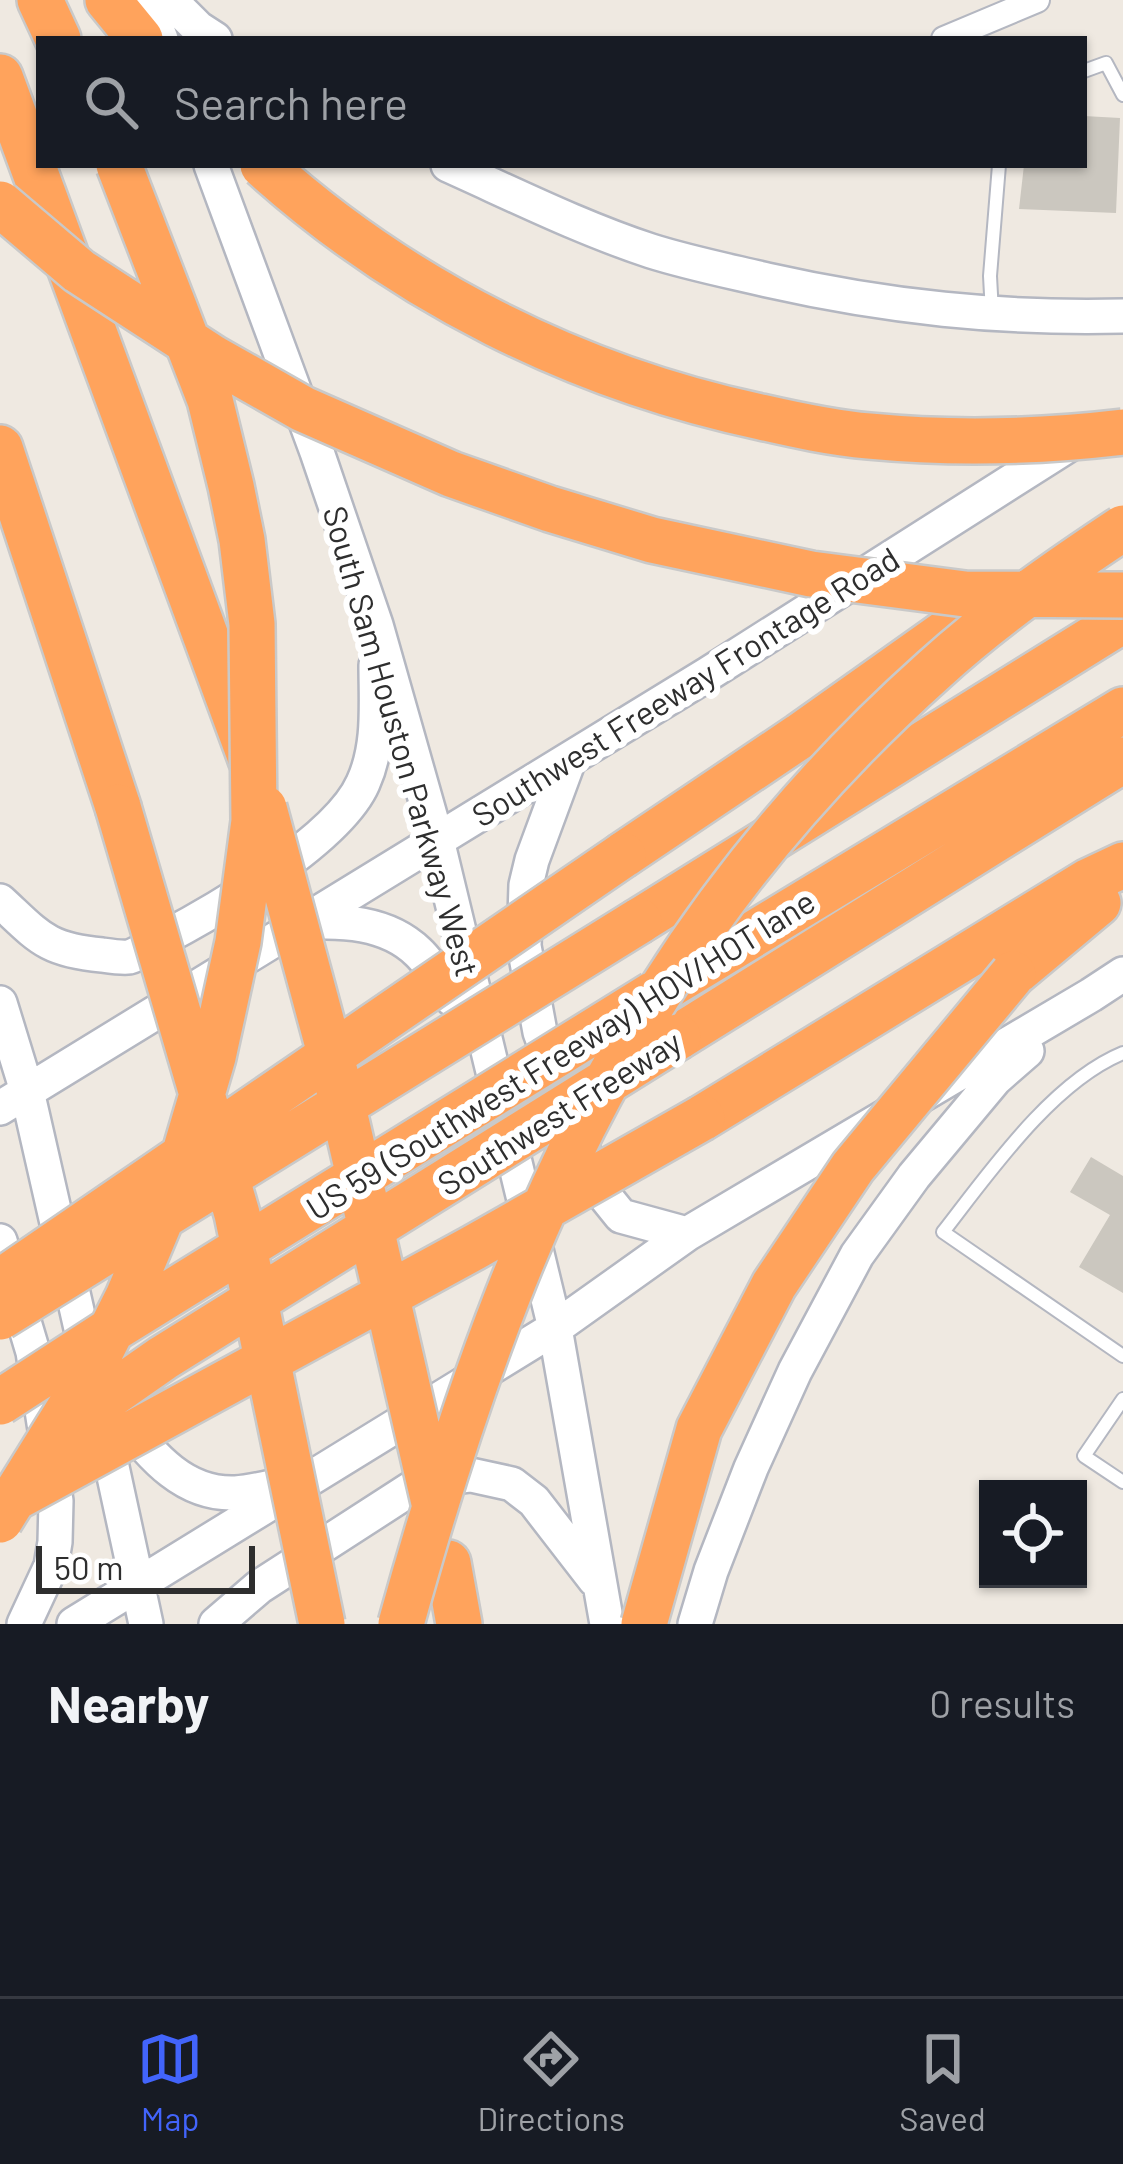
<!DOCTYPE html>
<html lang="en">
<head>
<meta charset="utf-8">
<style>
  :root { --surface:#171b24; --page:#20242c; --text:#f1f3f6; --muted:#9ea1a6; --line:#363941; --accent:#4264fb }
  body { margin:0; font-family:Barlow,sans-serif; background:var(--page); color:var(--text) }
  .controls { position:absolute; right:36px; bottom:36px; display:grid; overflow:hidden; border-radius:0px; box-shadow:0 3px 9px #0004 }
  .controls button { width:108px; height:108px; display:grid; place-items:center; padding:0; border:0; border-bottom:3px solid var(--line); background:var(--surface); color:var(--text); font:60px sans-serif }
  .scale { position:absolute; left:36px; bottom:30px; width:219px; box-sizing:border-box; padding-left:12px; border:6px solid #2e2e2e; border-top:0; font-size:33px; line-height:42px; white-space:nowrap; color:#2e2e2e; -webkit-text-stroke:9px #fff; paint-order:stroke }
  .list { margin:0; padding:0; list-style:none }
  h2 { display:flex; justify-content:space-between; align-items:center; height:156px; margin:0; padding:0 48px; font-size:51px }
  h2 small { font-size:39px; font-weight:400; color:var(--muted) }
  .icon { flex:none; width:66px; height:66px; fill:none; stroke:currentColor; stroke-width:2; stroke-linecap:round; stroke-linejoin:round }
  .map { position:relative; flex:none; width:1123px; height:1624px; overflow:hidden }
  .search { position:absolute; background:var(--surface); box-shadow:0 3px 9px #0004; left:36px; right:36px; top:36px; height:132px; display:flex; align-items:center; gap:30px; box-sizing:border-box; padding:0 42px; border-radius:0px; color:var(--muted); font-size:45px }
  .sheet { height:372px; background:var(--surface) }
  nav { display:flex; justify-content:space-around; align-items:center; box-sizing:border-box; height:168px; border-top:3px solid var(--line); background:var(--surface); font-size:33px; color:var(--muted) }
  nav a { display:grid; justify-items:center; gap:6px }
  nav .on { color:var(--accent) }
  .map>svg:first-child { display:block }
  .building { fill:#cbc7bf }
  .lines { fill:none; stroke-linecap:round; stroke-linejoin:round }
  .lane-casing { stroke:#b4b7c1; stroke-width:16 }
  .street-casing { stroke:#b4b7c1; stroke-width:28 }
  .secondary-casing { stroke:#b4b7c1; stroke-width:38 }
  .highway-casing { stroke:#c9c9c9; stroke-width:50 }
  .lane { stroke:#fff; stroke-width:12 }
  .street { stroke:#fff; stroke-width:24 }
  .secondary { stroke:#fff; stroke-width:33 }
  .highway { stroke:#ffa35c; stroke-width:45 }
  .highway-bridge-casing { stroke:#c9c9c9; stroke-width:50; stroke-linecap:butt }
  .highway-bridge { stroke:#ffa35c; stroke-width:45 }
  .labels { text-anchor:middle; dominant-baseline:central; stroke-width:12; stroke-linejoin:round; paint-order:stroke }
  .street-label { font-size:33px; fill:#2e2e2e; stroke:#fff }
</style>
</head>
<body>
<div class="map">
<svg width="1123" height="1624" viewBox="0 0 1123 1624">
  <rect width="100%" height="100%" fill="#efe9e1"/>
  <path class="building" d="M1084 116 1120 118 1116 213 1019 209 1024 165H1084Z
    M1091 1157 1123 1176V1293L1079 1267 1110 1215 1070 1192Z"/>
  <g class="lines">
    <g class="lane-casing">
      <path id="lane" d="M1084 71 1106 63 1123 95
        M992 313 990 276 999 165
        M1123 1053C1052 1082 989 1173 943 1232L1123 1356
        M1123 1399 1084 1456 1123 1482"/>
    </g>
    <g class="street-casing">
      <path id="street" d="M944 39 1037 0"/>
    </g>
    <g class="secondary-casing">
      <path id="secondary" d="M145 0 161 39
        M170 0 198 28 215 39
        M211 165 317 452 376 625 437 840 555 1328 607 1624
        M448 165C515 195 581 228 651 251 689 263 729 271 767 280 887 307 1000 319 1123 316
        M569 760 532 860 526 885 524 946 540 1032 596 1185 621 1216 687 1234
        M0 901C39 937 46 950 102 955 109 956 122 958 129 957 140 954 152 944 162 939 217 910 338 840 363 783 380 746 376 705 376 665
        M301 923C341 920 387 922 418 952 432 965 441 983 452 999
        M0 1003 27 1091 90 1368
        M0 1108 708 674 1081 437
        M0 1241 33 1352 56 1501 55 1542 51 1566 24 1624
        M121 1417C151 1454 182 1495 235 1493 253 1492 273 1486 291 1483
        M104 1430 146 1624
        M74 1624 555 1328 687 1234 1091 995 1123 974
        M216 1624 259 1587 423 1481 471 1475 512 1484 534 1501 595 1580
        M695 1624 711 1571 751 1468 795 1371 857 1255 914 1176 995 1079 1027 1051"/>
    </g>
    <g class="highway-casing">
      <path id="highway" d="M40 0 58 39
        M108 0 140 39
        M0 77 251 759
        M0 448 118 807
        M623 855 800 736 979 609
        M639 921 1123 620
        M1013 974 1098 903
        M661 990 1123 710
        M678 1037 1123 760
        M702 1118 1089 881 1123 865
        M448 1563 459 1624"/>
    </g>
    <use href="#lane" class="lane"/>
    <use href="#street" class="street"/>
    <use href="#secondary" class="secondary"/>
    <use href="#highway" class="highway"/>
    <g class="highway-bridge-casing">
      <path id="highway-bridge" d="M263 165C403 291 577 378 761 417 796 425 832 433 869 436 953 444 1038 442 1123 432
        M0 204 79 271 213 358 303 409 451 474 550 509 652 540 811 574 965 594 1123 595
        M118 807 237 1214 322 1624
        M264 808 335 1072 435 1507
        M0 1282 623 855
        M0 1317 639 921
        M0 1402 119 1325 654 994
        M67 1425 163 1358 678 1037
        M18 1496 473 1248 702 1118
        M0 1520 81 1390 128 1297 176 1183 213 1057 238 942 254 821 252 624 242 540 231 486 210 400 119 165
        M401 1624C462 1403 538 1180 663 987 738 869 830 763 934 670 992 617 1058 571 1123 528
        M644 1624 699 1429 774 1285 853 1167 1013 974"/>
    </g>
    <use href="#highway-bridge" class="highway-bridge"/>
  </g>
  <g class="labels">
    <g class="street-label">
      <text transform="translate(685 686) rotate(-32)">Southwest Freeway Frontage Road</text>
      <text transform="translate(402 741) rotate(74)">South Sam Houston Parkway West</text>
      <text transform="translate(560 1054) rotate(-32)">US 59 (Southwest Freeway) HOV/HOT lane</text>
      <text transform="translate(559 1112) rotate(-32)">Southwest Freeway</text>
    </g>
  </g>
</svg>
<div class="controls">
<button><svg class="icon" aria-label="locate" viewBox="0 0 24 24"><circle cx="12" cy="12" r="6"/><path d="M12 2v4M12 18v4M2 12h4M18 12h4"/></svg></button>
</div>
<div class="scale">50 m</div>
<div class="search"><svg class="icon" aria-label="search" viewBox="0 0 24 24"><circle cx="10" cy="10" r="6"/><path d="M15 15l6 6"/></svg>Search here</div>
</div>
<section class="sheet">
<h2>Nearby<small>0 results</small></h2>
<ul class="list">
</ul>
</section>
<nav>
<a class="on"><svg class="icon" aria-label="map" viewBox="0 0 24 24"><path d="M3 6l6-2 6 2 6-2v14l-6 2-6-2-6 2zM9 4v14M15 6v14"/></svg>Map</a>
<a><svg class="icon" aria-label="directions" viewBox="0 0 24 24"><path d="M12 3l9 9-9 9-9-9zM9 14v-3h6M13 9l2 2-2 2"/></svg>Directions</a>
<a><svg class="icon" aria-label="saved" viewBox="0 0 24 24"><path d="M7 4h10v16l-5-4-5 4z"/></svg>Saved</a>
</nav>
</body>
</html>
